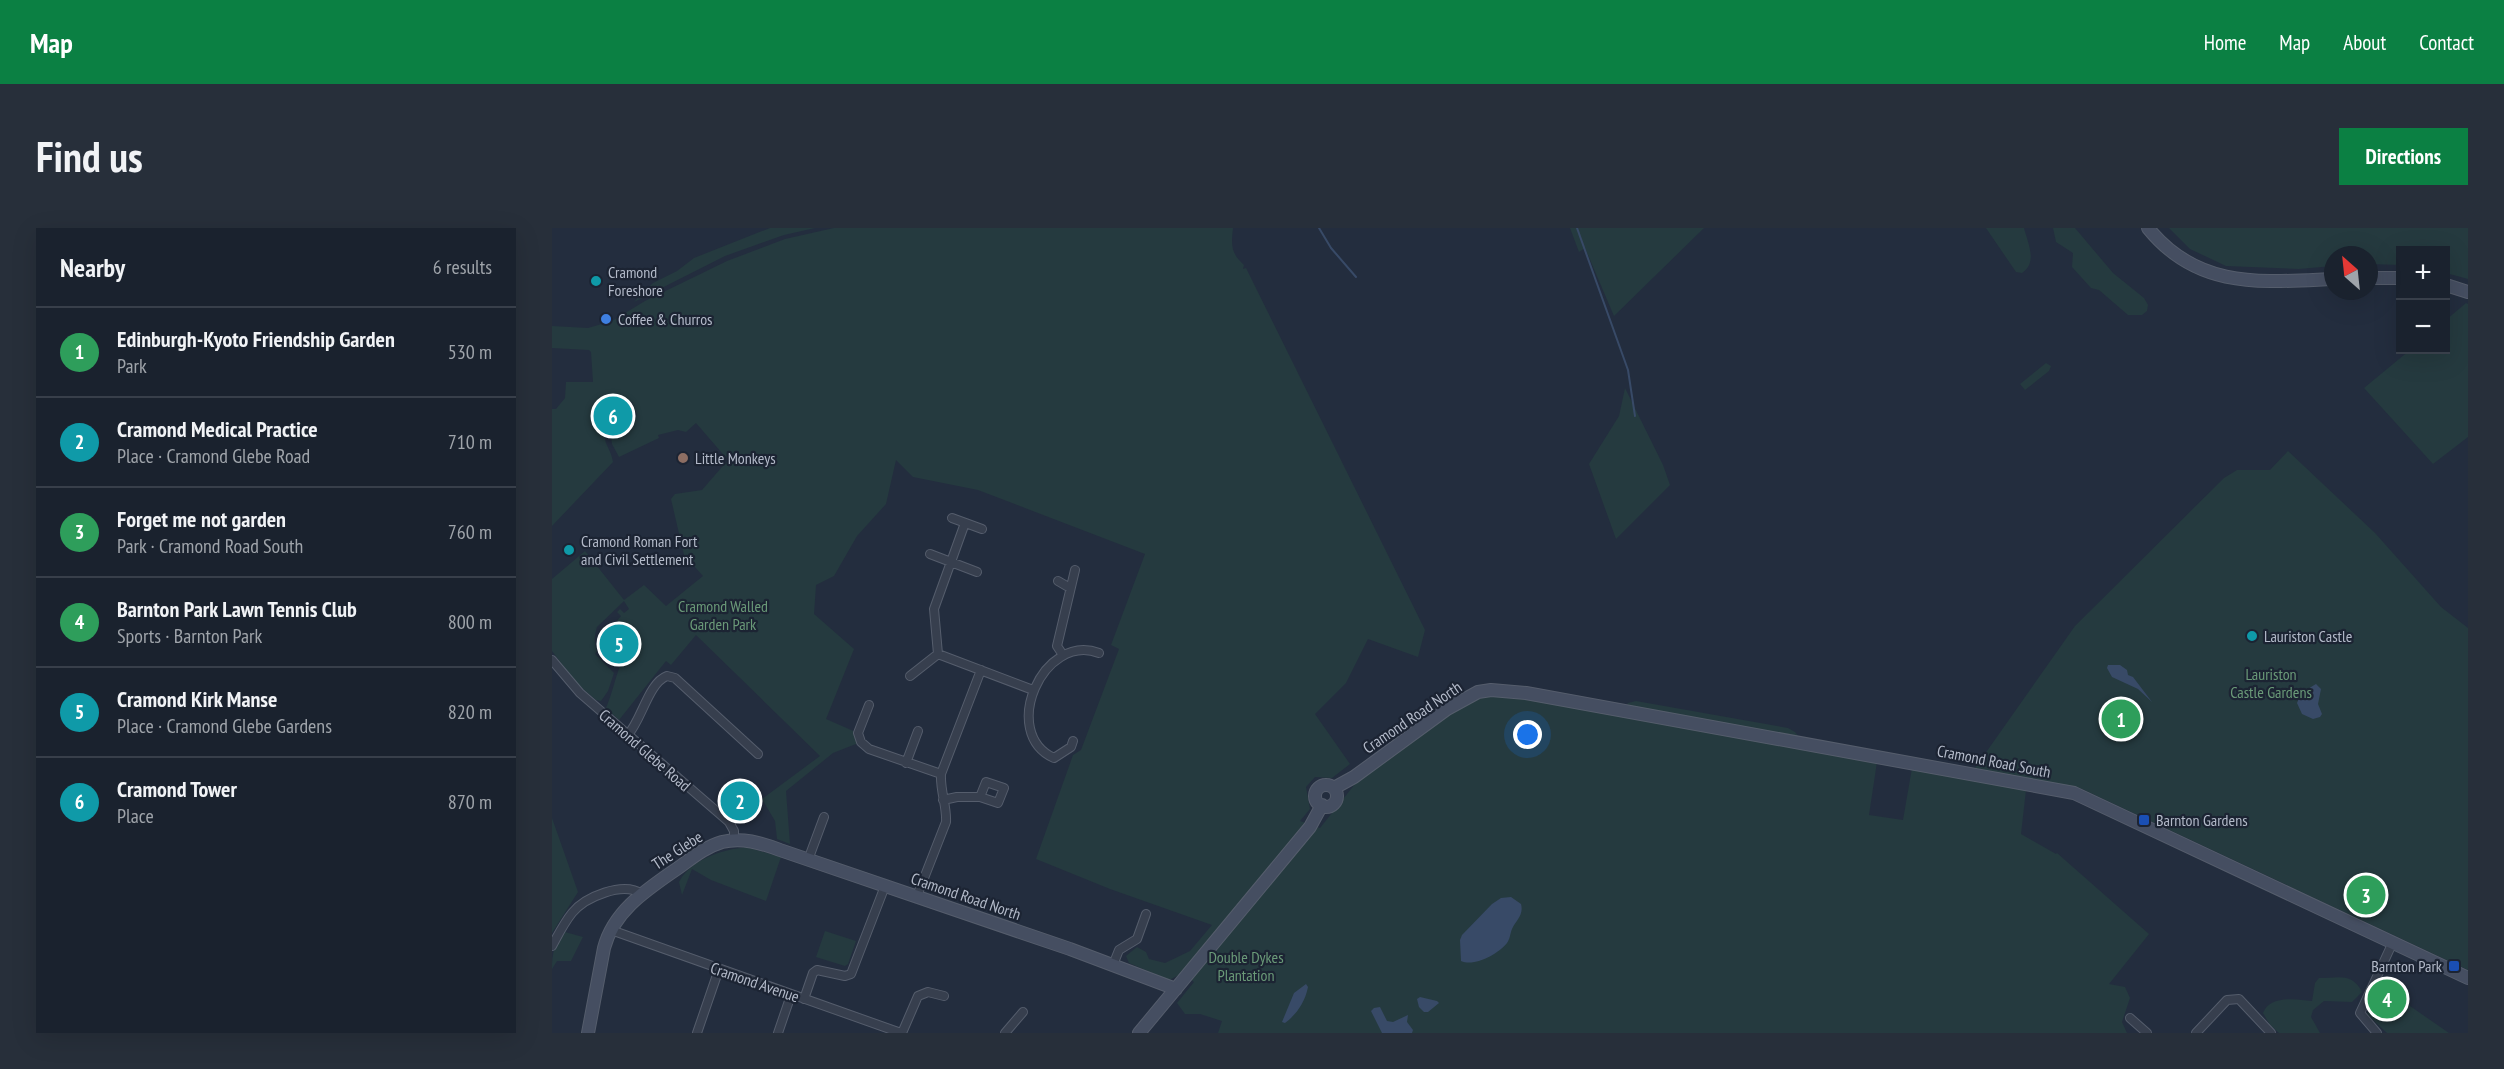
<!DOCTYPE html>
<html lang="en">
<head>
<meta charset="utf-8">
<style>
  :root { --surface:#1a222e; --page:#272f3a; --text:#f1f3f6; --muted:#9fa4aa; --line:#383f4a; --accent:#0b8043 }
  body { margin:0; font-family:"PT Sans Narrow",sans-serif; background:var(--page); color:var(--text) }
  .controls { position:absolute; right:18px; top:18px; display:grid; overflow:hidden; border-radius:0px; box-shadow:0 6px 24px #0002 }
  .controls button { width:54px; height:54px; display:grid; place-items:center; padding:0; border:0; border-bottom:2px solid var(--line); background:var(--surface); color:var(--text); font:30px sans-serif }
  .compass { position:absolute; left:1772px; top:18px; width:54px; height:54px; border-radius:50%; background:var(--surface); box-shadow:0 6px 24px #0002; rotate:333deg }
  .you { position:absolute; left:976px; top:507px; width:21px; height:21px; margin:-15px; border:4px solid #fff; border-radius:50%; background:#1a73e8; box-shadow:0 0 0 9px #1a73e833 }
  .badge { display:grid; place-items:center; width:39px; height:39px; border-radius:50%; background:var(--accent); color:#fff; font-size:20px; font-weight:700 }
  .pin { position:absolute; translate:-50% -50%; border:3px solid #fff; box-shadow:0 2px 6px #0006 }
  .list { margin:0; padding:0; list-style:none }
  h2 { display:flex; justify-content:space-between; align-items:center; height:78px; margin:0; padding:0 24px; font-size:26px }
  h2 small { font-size:20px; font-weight:400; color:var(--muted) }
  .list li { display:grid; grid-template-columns:39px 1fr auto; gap:18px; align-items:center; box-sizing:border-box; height:90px; padding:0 24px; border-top:2px solid var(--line) }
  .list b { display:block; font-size:22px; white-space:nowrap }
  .list p { margin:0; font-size:20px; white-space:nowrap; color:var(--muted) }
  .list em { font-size:20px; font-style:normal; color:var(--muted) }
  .map { position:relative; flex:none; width:1916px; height:805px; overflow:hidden; border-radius:0px }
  header { display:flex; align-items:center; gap:36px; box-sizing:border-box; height:84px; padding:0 30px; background:var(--accent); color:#fff }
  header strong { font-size:28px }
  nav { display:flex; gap:33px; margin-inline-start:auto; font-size:21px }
  .intro { display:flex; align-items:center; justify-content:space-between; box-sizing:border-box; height:144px; padding:0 36px }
  h1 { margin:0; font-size:42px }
  .button { padding:15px 27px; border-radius:0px; background:var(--accent); color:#fff; font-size:21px; font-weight:700 }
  main { display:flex; gap:36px; padding:0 36px }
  aside { flex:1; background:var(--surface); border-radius:0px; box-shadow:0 6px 24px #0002 }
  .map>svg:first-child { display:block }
  .green { fill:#253a3f }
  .water { fill:#384a67 }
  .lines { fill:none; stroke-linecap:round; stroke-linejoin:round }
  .stream { stroke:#384a67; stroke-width:2 }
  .street-casing { stroke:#555d6c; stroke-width:10 }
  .secondary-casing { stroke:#555d6c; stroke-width:14 }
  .street { stroke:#373f4e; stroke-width:8 }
  .secondary { stroke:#454e61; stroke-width:12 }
  .culture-dot { fill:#0f9aa8; stroke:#1c2433; stroke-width:2 }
  .shop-dot { fill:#3f7fe0; stroke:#1c2433; stroke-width:2 }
  .education-dot { fill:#8d6e63; stroke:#1c2433; stroke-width:2 }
  .transit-dot { fill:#1a4fb4; stroke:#1c2433; stroke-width:2 }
  .labels { text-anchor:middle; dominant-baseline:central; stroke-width:4.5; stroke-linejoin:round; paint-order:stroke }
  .poi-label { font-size:16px; fill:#b3bac9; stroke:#1c2433; text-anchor:start }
  .park-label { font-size:16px; fill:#6a9a78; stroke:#1c2433 }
  .street-label { font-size:16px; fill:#b3bac9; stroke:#1c2433 }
</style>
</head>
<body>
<header>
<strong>Map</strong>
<nav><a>Home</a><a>Map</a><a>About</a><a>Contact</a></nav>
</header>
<div class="intro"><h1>Find us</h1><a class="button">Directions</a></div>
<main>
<aside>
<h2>Nearby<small>6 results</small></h2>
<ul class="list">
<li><span class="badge" style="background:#2e9e5b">1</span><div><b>Edinburgh-Kyoto Friendship Garden</b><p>Park</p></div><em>530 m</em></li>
<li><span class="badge" style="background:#0f9aa8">2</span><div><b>Cramond Medical Practice</b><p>Place · Cramond Glebe Road</p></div><em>710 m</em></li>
<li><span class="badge" style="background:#2e9e5b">3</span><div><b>Forget me not garden</b><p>Park · Cramond Road South</p></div><em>760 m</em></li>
<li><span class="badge" style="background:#2e9e5b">4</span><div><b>Barnton Park Lawn Tennis Club</b><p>Sports · Barnton Park</p></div><em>800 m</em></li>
<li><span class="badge" style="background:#0f9aa8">5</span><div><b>Cramond Kirk Manse</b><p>Place · Cramond Glebe Gardens</p></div><em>820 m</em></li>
<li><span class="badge" style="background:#0f9aa8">6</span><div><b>Cramond Tower</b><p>Place</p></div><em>870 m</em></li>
</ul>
</aside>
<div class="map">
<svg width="1916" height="805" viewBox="0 0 1916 805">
  <rect width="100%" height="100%" fill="#232d3e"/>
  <path class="green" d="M218 0H263L232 7 173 28 82 74 101 55 125 43 142 30Z
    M282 0H681C679 18 679 25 692 37L691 41 694 40 873 402 866 429 816 411 794 455 763 486 798 536 780 550 763 549 754 559 758 581 748 593 768 600 807 551 909 479 937 466 1069 484 1076 475 1084 473 1236 500 1243 504 1248 510 1325 534 1317 587 1351 592 1360 540 1474 562 1469 606 1504 626 1505 625 1597 706 1557 756 1573 759 1578 770 1570 794 1575 805H666L670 793 648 786H633L625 775 642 754 631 745 617 752 577 735 574 728 585 719 594 724 597 731 613 735 638 723 660 697 558 661 484 631 521 527 529 522 567 421 559 417 593 326 426 262 361 249 344 232 334 276 305 308 282 348 264 357 262 386 302 421 274 491 306 505 309 514 281 525 234 563 238 616 225 611 223 593 210 571 268 528 144 407 119 437 114 433 67 492 54 480C63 460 65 435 79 419L66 407 72 401 65 393 69 388 65 384 68 381 72 385 77 381 72 373 45 399C42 408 42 415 45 423L43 426 62 445 56 463 49 473 44 472 24 455 0 423V351L33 323 72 372 92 357 114 378 151 348 132 327 119 271 123 266 150 262 176 232 144 195 134 204 126 202 106 207 107 210 67 229 60 216 58 203 85 187 80 174 57 179C53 188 51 205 54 215 57 222 60 227 61 234L0 298V181H4L13 170 14 154H41L39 124 37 122 0 120V98L36 100 60 93 93 73 175 33 233 11Z
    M1018 0H1152L1062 88 1033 20 1027 24Z
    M1434 0H1472C1476 16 1486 34 1470 45L1464 44Z
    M1501 0H1523L1561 45 1592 70 1596 77 1595 83 1590 87H1576L1547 62 1539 60 1520 39 1521 25 1504 14Z
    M1617 0H1916V51L1894 45V22H1848V37L1817 36V27H1781V38L1747 41 1674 38 1638 21Z
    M1914 75 1916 76V209L1881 236 1812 160 1858 122H1894V92Z
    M1494 135 1499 138 1497 143 1473 162 1468 156Z
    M1073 160 1111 237 1118 257 1064 311 1037 236 1067 188Z
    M1736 223 1823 305 1889 379 1916 400V742L1530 561 1423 540 1523 398 1672 250 1685 242H1718Z
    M0 590 26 664 0 705Z
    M194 619 229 629 214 673 159 652 140 641 130 667 127 654C139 631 170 622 194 619Z
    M273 703 304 713 296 736 293 738 264 729Z
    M13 704 31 709 19 733H5L0 741C0 725 2 716 13 704Z
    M1767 750C1787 750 1800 744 1810 764L1800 774 1772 773 1761 782 1759 789 1768 805H1727L1718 797 1711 785C1718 767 1744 771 1760 773L1763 755Z
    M1829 758 1897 805H1835L1815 786Z"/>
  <path class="water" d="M1556 437H1568L1575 442 1576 447 1581 449 1600 474 1586 461 1560 449 1555 440Z
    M1764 456 1769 461 1766 476 1770 486 1768 489 1761 491 1750 486 1745 475 1749 465Z
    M959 669 969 676C972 687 964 692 960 701 958 706 958 711 955 715 946 726 923 739 909 733L908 712 910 707 940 676 949 670Z
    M754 756 756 759C753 774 745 786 733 795L730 794 742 765Z
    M868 769 885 773 887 775 876 784H872L867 779 865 771Z
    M828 779 835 793 841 794 856 787 855 794 861 802 860 805H830L819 783 822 780Z"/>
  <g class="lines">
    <path class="stream" d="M767 0 779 20 804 49
      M1025 0 1076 142 1083 188"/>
    <g class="street-casing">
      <path id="street" d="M400 290 430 301
        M378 326 425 344
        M506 353 518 360
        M386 426 481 462
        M511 427 505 418 523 342
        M0 432 28 465 177 594 182 603V612
        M358 448 386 426 382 381 413 295
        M317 477 306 505 309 514 317 521 389 546
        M75 508C90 492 96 455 115 448L123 450 206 526
        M521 513 519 519 502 530C447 505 491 404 547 425
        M354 535 366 503
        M434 554 452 560 446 575 428 569Z
        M391 572 405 569H428
        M256 632 272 589
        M365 668 394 594C395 578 388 563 389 546L429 442
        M59 702 349 805
        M0 718C6 707 12 695 20 685 33 669 71 653 90 666
        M561 737 567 722 585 711 594 686
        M252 771 261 745 265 742 293 748 299 746 333 658
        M1578 790 1595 805
        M145 805 167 741
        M226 805 239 767
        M350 805 366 768 376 764 392 768
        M453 805 471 784
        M1644 805 1675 772 1687 771 1719 805
        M1825 805 1808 785 1841 714"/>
    </g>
    <g class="secondary-casing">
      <path id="secondary" d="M1596 0C1646 62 1710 54 1781 51
        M1817 50H1848
        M1894 57 1916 64
        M763 568a11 11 0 1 1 22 0a11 11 0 1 1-22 0Z
        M782 560 802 549 895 481 926 464 939 462 974 465 1522 565 1916 750
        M36 805 52 720C62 682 96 661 126 640 140 630 153 619 170 614 190 609 209 615 228 622L518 721 624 761
        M587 805 758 599 770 577"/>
    </g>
    <use href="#street" class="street"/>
    <use href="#secondary" class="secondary"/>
  </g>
  <g class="culture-dot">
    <circle cx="44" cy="53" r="6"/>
    <circle cx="17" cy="322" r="6"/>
    <circle cx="1700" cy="408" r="6"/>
  </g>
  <circle class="shop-dot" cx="54" cy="91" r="6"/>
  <circle class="education-dot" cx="131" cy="230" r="6"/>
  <g class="transit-dot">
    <rect x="1586" y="586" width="12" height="12" rx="3"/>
    <rect x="1896" y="732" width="12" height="12" rx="3"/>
  </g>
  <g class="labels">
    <g class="poi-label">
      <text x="56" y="44">Cramond<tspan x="56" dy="18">Foreshore</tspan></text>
      <text x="66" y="91">Coffee &amp; Churros</text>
      <text x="143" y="230">Little Monkeys</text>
      <text x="29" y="313">Cramond Roman Fort<tspan x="29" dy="18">and Civil Settlement</tspan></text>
      <text x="1712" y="408">Lauriston Castle</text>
      <text x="1604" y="592">Barnton Gardens</text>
      <text x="1890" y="738" text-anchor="end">Barnton Park</text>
    </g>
    <g class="park-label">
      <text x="171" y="378">Cramond Walled<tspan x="171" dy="18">Garden Park</tspan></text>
      <text x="1719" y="446">Lauriston<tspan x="1719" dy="18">Castle Gardens</tspan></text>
      <text x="694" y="729">Double Dykes<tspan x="694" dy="18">Plantation</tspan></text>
    </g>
    <g class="street-label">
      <text transform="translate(860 489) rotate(-34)">Cramond Road North</text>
      <text transform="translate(93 522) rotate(41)">Cramond Glebe Road</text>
      <text transform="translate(1442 533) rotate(11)">Cramond Road South</text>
      <text transform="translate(125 622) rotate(-33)">The Glebe</text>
      <text transform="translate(414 668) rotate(19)">Cramond Road North</text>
      <text transform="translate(203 754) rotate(19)">Cramond Avenue</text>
    </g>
  </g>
</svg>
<div class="controls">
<button>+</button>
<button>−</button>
</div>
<svg class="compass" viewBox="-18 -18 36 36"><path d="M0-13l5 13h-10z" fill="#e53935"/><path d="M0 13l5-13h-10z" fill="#9fa4aa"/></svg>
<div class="you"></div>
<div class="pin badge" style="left:1569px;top:491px;background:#2e9e5b">1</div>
<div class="pin badge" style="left:188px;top:573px;background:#0f9aa8">2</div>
<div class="pin badge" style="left:1814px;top:667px;background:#2e9e5b">3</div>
<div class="pin badge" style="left:1835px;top:771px;background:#2e9e5b">4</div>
<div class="pin badge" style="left:67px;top:416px;background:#0f9aa8">5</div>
<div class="pin badge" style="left:61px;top:188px;background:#0f9aa8">6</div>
</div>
</main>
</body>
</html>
